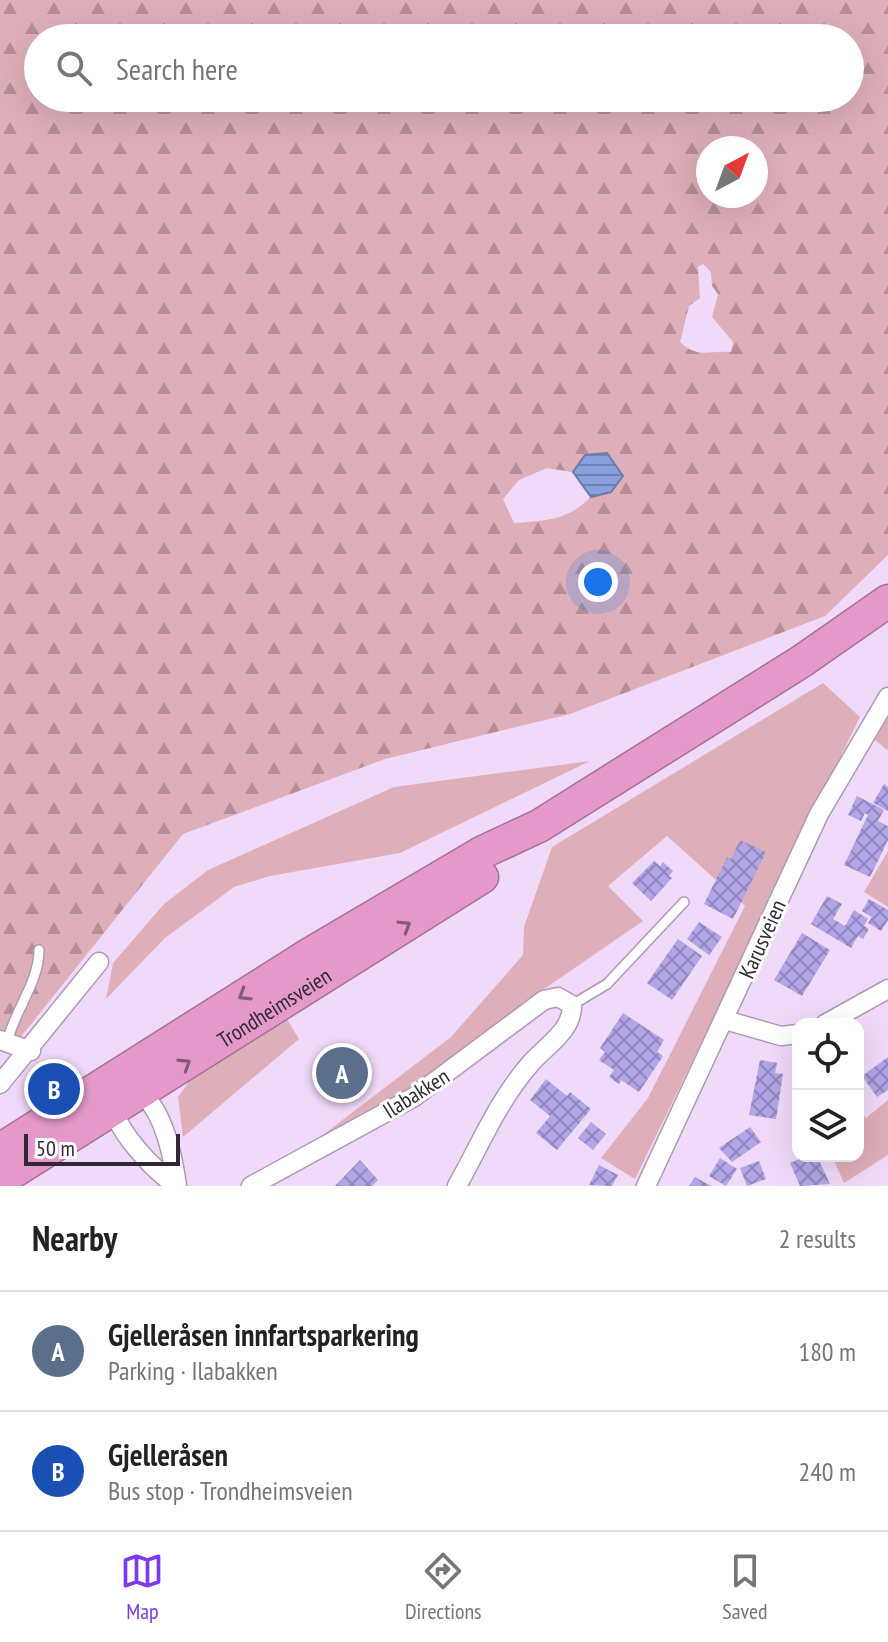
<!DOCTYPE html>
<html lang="en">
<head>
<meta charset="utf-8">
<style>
  :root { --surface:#fff; --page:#f2f2f2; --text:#222; --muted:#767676; --line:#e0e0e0; --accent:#7c3aed }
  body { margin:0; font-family:"PT Sans Narrow",sans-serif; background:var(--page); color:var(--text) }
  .controls { position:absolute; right:24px; bottom:24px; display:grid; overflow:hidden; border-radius:16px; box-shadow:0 8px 32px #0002 }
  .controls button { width:72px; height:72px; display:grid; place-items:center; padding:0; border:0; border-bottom:2px solid var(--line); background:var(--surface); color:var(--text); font:40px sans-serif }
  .compass { position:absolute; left:696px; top:136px; width:72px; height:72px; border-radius:50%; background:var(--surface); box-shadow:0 8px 32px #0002; rotate:41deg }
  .scale { position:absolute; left:24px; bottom:20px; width:156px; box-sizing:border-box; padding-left:8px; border:4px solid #312834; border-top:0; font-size:22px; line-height:28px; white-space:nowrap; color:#312834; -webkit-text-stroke:6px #fff; paint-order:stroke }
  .you { position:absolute; left:598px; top:582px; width:28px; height:28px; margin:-20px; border:6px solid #fff; border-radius:50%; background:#1a73e8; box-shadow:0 0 0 12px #1a73e833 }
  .badge { display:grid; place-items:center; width:52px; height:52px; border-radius:50%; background:var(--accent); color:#fff; font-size:26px; font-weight:700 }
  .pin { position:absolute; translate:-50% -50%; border:4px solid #fff; box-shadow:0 2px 8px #0006 }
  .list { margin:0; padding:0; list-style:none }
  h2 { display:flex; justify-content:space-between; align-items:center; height:104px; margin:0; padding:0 32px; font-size:34px }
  h2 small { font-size:26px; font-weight:400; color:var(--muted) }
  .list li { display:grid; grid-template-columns:52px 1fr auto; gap:24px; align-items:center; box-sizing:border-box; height:120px; padding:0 32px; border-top:2px solid var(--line) }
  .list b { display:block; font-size:30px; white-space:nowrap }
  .list p { margin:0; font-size:26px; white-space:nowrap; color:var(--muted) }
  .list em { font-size:26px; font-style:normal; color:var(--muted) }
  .icon { flex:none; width:44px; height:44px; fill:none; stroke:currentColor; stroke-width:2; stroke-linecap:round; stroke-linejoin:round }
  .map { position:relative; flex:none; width:888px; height:1186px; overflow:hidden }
  .search { position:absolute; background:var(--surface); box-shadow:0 8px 32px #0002; left:24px; right:24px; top:24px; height:88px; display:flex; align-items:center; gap:20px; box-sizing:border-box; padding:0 28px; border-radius:44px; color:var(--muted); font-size:30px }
  .sheet { height:344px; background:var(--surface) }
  nav { display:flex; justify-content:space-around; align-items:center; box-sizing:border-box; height:112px; border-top:2px solid var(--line); background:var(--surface); font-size:22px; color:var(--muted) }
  nav a { display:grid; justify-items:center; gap:4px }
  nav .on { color:var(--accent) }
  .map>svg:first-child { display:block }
  .green { fill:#dfafb9 }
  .forest { fill:url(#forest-firs); fill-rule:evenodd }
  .water { fill:url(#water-rules); stroke:#6f7baa; stroke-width:2 }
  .building { fill:url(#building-cross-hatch) }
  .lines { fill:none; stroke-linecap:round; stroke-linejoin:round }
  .lane-casing { stroke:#ae99b6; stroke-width:12 }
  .street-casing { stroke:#ae99b6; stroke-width:21 }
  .highway-casing { stroke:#a57196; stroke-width:35 }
  .lane { stroke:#fff; stroke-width:9 }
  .street { stroke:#fff; stroke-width:18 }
  .highway { stroke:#e499ca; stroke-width:32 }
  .oneway { stroke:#825b78 }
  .labels { text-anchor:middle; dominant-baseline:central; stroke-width:6; stroke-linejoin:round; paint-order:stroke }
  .street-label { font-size:22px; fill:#312834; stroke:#fff }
</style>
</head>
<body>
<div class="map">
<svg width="888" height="1186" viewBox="0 0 888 1186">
  <defs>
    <pattern id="forest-firs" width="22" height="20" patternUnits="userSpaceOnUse" patternTransform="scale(2)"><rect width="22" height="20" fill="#dfafb9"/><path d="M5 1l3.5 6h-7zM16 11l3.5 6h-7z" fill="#b58e97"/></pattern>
    <pattern id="water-rules" width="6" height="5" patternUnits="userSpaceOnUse" patternTransform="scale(2)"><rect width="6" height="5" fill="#8a9fdd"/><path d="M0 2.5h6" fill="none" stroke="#7182b4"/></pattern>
    <pattern id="building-cross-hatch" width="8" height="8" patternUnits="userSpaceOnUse" patternTransform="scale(2)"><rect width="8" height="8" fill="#b2a5e7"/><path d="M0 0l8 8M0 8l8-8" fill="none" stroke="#9186bc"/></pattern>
  </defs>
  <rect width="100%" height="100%" fill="#f1daf9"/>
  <path class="green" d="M823 683 860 717 635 1179 601 1158 648 1098 745 906 667 836 608 886 643 921 515 1009 423 1081 315 1141 451 1037 523 955 524 927 552 847Z
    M888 714V749L887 750 875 740Z
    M590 761 400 853 270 876 234 887 165 938 106 999 113 963 164 904 208 870 394 787Z
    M888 851V907L864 892Z
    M285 1016 299 1039 183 1137 178 1097 198 1069Z
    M888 1100V1155L844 1183 832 1156H858V1109L866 1118Z"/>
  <path class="forest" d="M0 0H888V555L825 616 570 714 385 759 183 834 8 1053 0 1048ZM38 38H850V98H38ZM708 148H756V196H708ZM703 264 711 272 712 286 718 294 712 317 733 342 731 352C708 350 698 359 680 342L689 306 700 298 698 267ZM547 468 572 472 591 496C570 520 545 521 514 523L503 499 519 480Z"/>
  <path class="water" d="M607 453 623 476 611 492 591 497 573 472 585 455Z"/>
  <path class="building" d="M884 784 888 787V811L873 803Z
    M857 796 884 810 878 821 888 826V840L870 877 844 865 868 815 865 813 861 821 848 815Z
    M740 840 766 852 733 919 704 904 727 857 731 859Z
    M654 861 660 866 663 862 673 871 669 876 672 878 651 901 632 883Z
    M827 896 842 904 833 919 845 926 854 910 868 919 864 926 869 929 863 939 858 936 851 948 811 924Z
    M869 899 888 910V920L881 931 868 923 872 917 862 911Z
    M699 922 722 937 709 955 687 939Z
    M802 933 830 950 802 996 774 980Z
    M678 939 702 956 672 1000 647 983Z
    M623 1013 664 1040 657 1052 663 1056 639 1092 621 1080 619 1084 609 1077 614 1070 599 1060 605 1052 600 1048Z
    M888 1057V1090L877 1097 862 1076Z
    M760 1060 777 1063 775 1073 783 1074 776 1119 749 1115Z
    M546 1079 567 1096 570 1092 591 1109 557 1150 536 1133 550 1116 530 1100Z
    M591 1122 606 1134 593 1150 578 1138Z
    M750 1127 761 1142 732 1162 719 1148Z
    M806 1156H817L830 1184 800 1186 790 1163Z
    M720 1158 737 1169 726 1186 709 1176Z
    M360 1160 378 1180 372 1186H335Z
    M759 1161 766 1179 747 1186 740 1168Z
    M599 1165 618 1175 612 1186 589 1185Z
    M695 1177 711 1186H689Z"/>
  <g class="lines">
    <g class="lane-casing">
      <path id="lane" d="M572 1005 607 984 684 902
        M7 1042C15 1010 39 982 39 950"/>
    </g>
    <g class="street-casing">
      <path id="street" d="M725 1020 781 1036 798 1034
        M825 1024 888 989
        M0 1040 31 1051
        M0 1084 99 962
        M135 1088C163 1106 173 1156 177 1186
        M113 1102C112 1127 156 1173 176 1185
        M251 1186 414 1097 544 1000 558 997 572 1005C573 1030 546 1046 531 1063 499 1099 480 1145 457 1186
        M646 1186 819 814 888 697"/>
    </g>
    <g class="highway-casing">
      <g id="highway">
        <path d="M0 1150 310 954 483 852 539 826 802 661 888 601"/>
        <path id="s1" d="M0 1180 482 877"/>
      </g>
    </g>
    <use href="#lane" class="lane"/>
    <use href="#street" class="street"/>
    <use href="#highway" class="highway"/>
  </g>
  <defs><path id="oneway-chevron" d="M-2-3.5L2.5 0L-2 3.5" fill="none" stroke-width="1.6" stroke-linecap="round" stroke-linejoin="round" transform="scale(2)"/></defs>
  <g class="oneway">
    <use href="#oneway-chevron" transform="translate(405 926) rotate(-32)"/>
    <use href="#oneway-chevron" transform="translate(244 995) rotate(148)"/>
    <use href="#oneway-chevron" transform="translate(185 1064) rotate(-32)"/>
  </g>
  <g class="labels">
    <g class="street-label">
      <text transform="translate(762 939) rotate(-66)">Karusveien</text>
      <text stroke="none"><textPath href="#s1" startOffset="324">Trondheimsveien</textPath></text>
      <text transform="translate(416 1093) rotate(-32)">Ilabakken</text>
    </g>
  </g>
</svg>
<div class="controls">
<button><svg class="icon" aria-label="locate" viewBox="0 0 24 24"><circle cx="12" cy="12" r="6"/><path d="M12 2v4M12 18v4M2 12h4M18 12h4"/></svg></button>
<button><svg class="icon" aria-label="layers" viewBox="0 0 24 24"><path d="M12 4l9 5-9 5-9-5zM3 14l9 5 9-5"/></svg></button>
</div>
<svg class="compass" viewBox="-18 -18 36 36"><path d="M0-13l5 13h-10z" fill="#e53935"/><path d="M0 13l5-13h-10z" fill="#767676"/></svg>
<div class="scale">50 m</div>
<div class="you"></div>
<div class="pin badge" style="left:342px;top:1073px;background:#5c6f8a">A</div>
<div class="pin badge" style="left:54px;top:1089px;background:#1a4fb4">B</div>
<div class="search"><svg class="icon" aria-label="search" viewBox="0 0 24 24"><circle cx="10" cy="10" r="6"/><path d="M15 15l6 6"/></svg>Search here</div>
</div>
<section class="sheet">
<h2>Nearby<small>2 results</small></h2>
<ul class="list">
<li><span class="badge" style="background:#5c6f8a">A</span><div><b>Gjelleråsen innfartsparkering</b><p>Parking · Ilabakken</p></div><em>180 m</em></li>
<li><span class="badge" style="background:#1a4fb4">B</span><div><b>Gjelleråsen</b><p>Bus stop · Trondheimsveien</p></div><em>240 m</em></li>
</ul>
</section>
<nav>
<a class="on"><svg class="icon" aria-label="map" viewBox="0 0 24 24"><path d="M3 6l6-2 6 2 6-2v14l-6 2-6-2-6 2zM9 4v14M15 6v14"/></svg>Map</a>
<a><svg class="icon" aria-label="directions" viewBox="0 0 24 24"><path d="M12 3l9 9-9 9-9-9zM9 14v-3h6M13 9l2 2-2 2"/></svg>Directions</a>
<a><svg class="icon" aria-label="saved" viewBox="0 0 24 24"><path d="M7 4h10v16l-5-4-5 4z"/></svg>Saved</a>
</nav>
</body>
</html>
